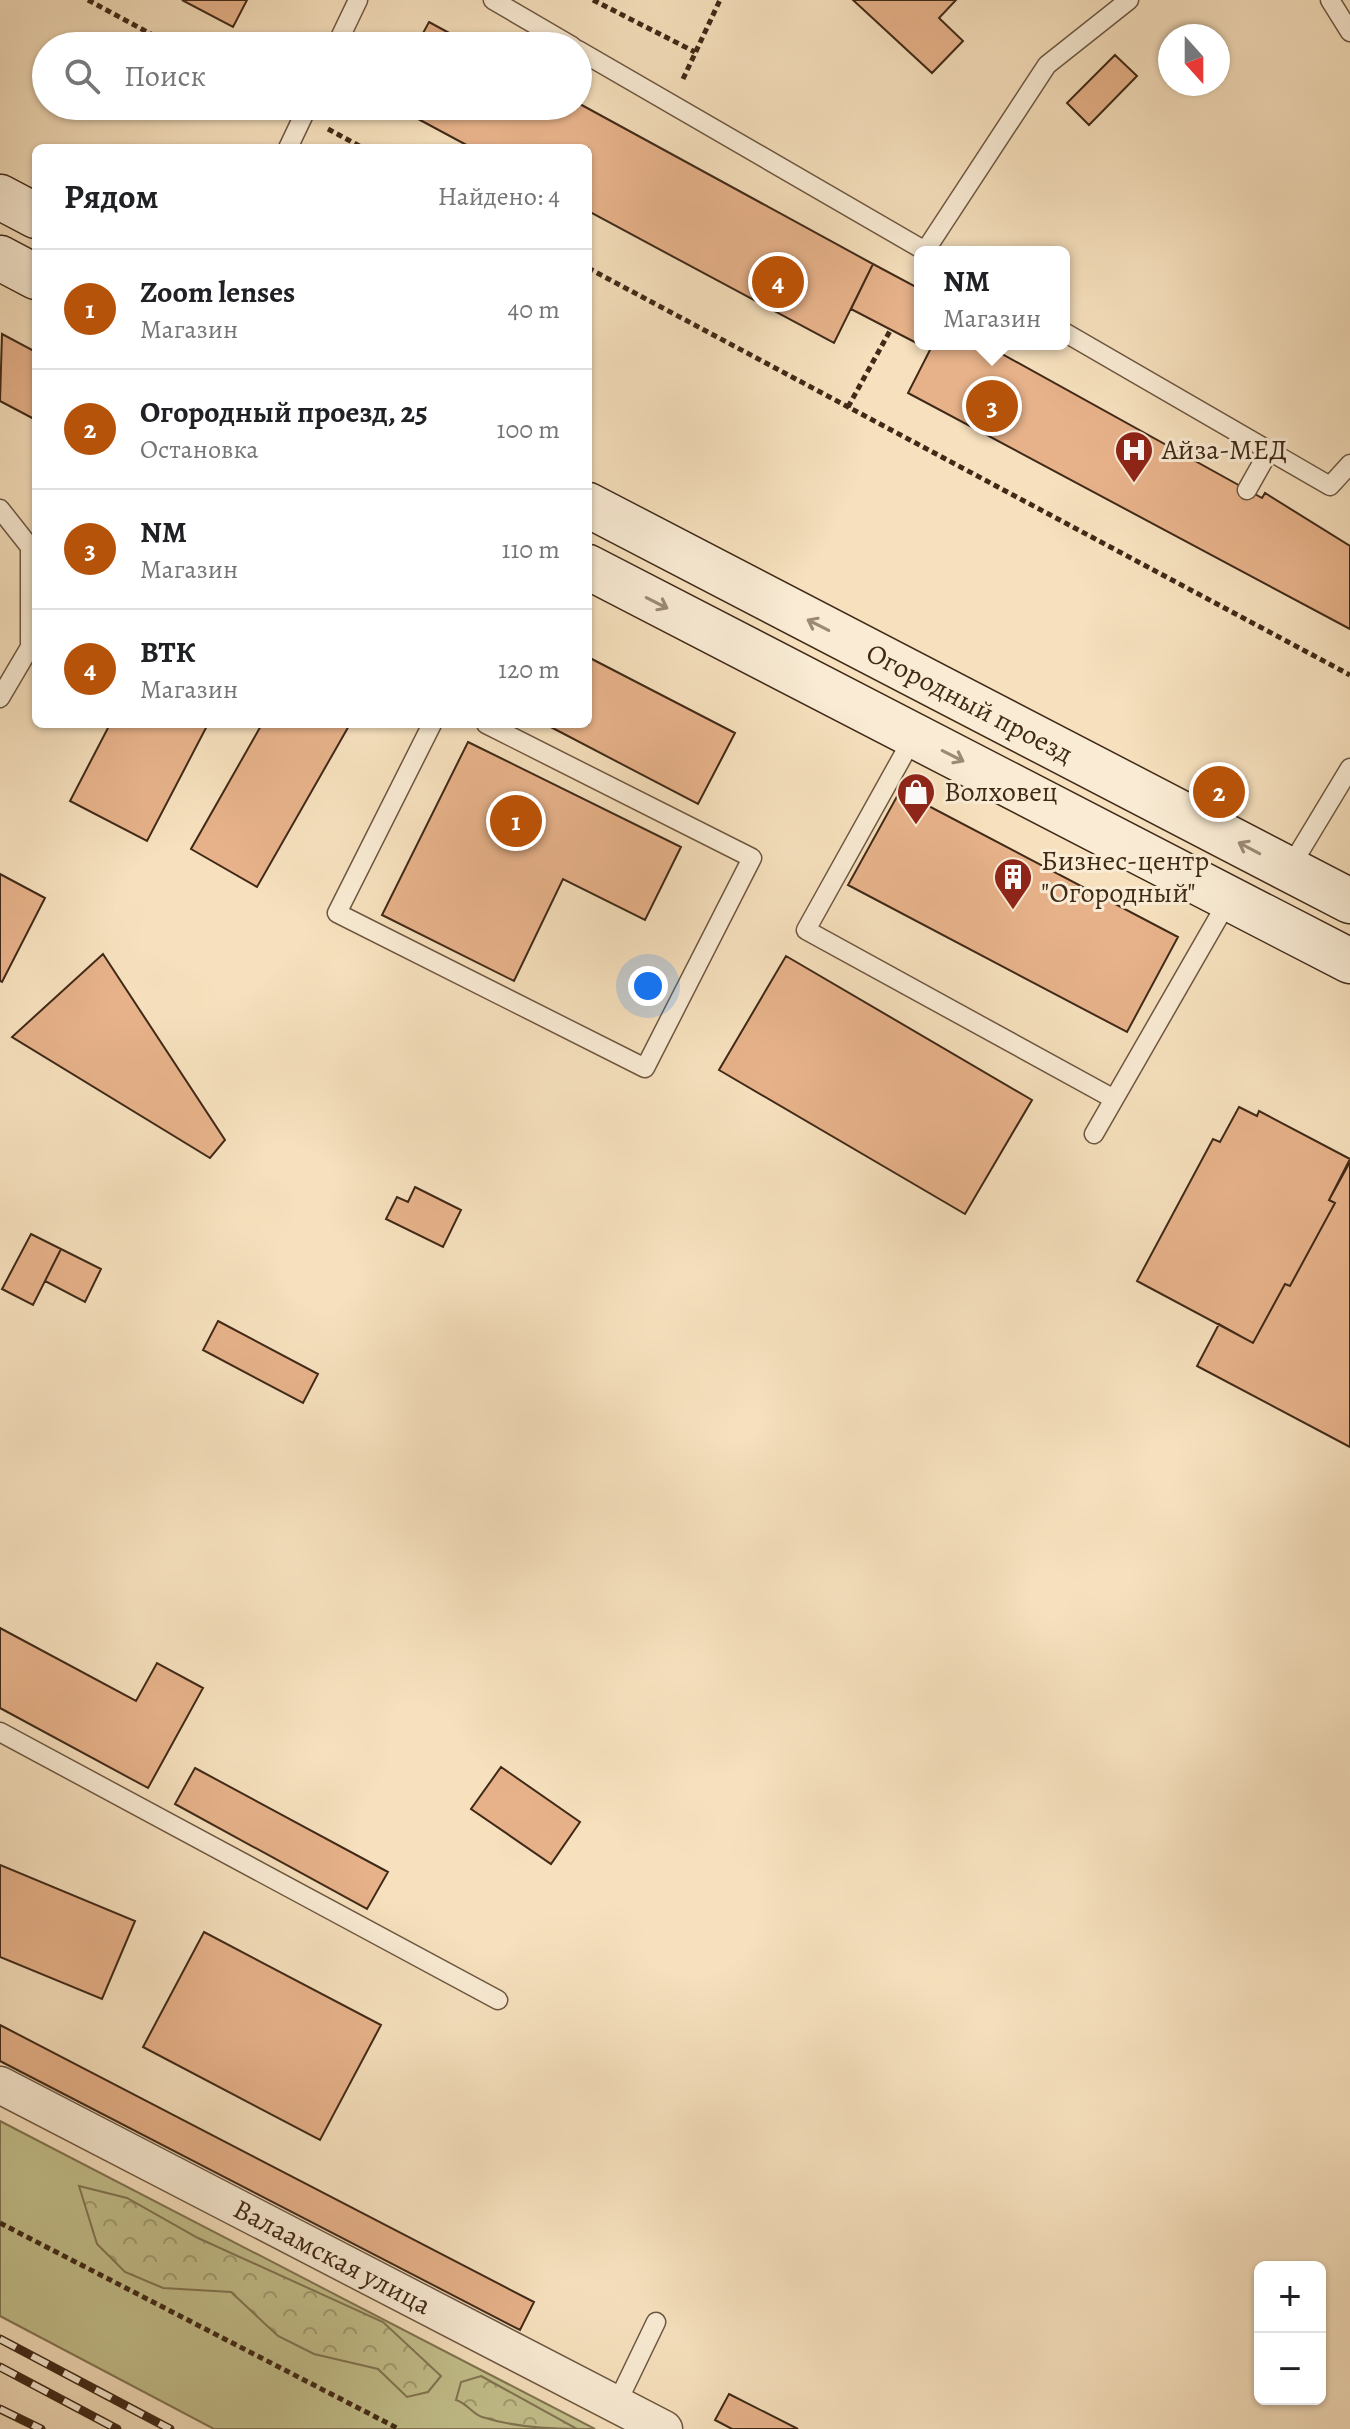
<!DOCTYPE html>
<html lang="ru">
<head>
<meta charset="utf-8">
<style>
  :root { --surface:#fff; --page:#f6f6f6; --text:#202124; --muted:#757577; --line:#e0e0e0; --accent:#b45309 }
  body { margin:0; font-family:Alegreya,serif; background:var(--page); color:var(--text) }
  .controls { position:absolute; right:24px; bottom:24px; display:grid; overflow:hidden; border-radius:12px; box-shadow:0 2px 6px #0004 }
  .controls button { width:72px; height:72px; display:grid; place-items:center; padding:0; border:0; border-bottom:2px solid var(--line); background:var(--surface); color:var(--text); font:40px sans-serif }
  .compass { position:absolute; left:1158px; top:24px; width:72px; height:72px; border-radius:50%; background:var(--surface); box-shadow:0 2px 6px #0004; rotate:159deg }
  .you { position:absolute; left:648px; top:986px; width:28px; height:28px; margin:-20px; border:6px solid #fff; border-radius:50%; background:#1a73e8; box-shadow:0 0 0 12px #1a73e833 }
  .badge { display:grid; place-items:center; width:52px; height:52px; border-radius:50%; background:var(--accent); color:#fff; font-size:26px; font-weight:700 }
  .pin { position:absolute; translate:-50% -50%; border:4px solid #fff; box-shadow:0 2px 8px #0006 }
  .popup { position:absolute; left:914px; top:246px; width:156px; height:104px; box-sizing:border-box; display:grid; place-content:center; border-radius:12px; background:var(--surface); filter:drop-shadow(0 2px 6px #0005); font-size:26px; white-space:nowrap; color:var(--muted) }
  .popup b { font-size:30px; color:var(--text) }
  .popup::after { content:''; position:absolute; left:50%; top:100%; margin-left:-16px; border:16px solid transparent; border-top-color:var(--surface) }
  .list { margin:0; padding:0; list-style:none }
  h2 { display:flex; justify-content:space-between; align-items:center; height:104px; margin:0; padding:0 32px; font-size:34px }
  h2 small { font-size:26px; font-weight:400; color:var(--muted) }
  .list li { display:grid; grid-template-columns:52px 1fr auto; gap:24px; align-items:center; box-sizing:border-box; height:120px; padding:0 32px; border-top:2px solid var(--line) }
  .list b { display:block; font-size:30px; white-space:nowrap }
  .list p { margin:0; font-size:26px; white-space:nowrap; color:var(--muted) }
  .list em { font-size:26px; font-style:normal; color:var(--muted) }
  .icon { flex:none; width:44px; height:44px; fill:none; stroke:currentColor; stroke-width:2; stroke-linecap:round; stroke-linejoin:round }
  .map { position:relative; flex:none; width:1350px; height:2429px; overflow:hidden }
  .search { position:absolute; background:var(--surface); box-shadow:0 2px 6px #0004; left:32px; top:32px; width:560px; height:88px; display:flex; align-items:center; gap:20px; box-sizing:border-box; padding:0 28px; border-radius:44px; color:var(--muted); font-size:30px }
  .panel { position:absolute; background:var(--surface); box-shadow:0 2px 6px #0004; left:32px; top:144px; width:560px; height:584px; border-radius:12px }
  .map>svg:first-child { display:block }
  .green { fill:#c3c08c; stroke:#827452; stroke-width:2 }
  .forest { fill:url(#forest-crowns); stroke:#827452; stroke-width:2 }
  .building { fill:#e7b28a; stroke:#402917; stroke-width:2 }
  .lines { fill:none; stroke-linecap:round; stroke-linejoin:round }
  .lane-casing { stroke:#6e5740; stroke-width:21 }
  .street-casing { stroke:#6e5740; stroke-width:39 }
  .secondary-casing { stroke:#402917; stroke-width:47 }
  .path { stroke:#402917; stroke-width:5; stroke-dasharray:6 4; stroke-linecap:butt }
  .lane { stroke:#f9ebd4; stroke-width:18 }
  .street { stroke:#f9ebd4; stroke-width:36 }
  .secondary { stroke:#f9ebd4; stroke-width:44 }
  .rail-casing { stroke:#402917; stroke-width:9 }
  .rail { stroke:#f9ebd4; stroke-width:6; stroke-dasharray:18; stroke-linecap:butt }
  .oneway { stroke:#9c8a76 }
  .labels { text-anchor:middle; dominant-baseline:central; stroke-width:6; stroke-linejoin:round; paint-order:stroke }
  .poi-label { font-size:28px; fill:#402917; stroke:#f9ebd4; text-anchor:start }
  .street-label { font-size:28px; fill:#402917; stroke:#f9ebd4 }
</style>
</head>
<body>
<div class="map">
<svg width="1350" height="2429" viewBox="0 0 1350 2429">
  <defs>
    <pattern id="forest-crowns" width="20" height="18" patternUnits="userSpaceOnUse" patternTransform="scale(2)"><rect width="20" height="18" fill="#c3c08c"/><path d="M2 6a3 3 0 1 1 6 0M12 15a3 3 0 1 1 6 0" fill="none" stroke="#a09c71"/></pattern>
  </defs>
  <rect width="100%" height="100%" fill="#f6e0bd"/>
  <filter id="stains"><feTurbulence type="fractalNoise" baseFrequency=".0025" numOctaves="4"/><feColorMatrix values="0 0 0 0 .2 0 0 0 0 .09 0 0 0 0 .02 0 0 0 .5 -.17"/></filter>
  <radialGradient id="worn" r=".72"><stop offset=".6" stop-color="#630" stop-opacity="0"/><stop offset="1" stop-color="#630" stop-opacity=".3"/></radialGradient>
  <path class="green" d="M0 2121 595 2429H214L0 2316Z"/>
  <path class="forest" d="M79 2186 127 2198 198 2238 383 2322 441 2376 428 2392 407 2397 378 2369 314 2354 278 2336 231 2292 163 2288 125 2272 97 2244Z
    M481 2376 577 2429C545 2429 514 2427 482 2417 472 2414 467 2403 456 2400L461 2382Z"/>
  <path class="building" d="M182 0H247L233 27Z
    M853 0H956L939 18 963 41 932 73Z
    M429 22 473 46H416Z
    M1115 55 1137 76 1089 125 1067 103Z
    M578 103 873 264 834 343 588 211V148H472L394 106H578Z
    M873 264 920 289V344H984L1262 498 1265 493 1350 546V629L908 393 930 350 851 309Z
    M2 334 36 352V420L0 401Z
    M588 657 735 733 698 804 545 724H588Z
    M110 724H208L147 841 70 801Z
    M262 724H350L257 887 191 849Z
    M468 742 681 847 645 920 563 879 514 981 382 915Z
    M900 791 1178 937 1127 1032 848 885Z
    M0 874 45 898 2 982 0 981Z
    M103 954 225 1140 210 1158 12 1037Z
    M786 956 1032 1100 965 1214 719 1070Z
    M1239 1107 1257 1116 1259 1111 1350 1159 1329 1200 1335 1203 1290 1286 1285 1284 1253 1343 1137 1281 1213 1139 1220 1142Z
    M1350 1162V1447L1197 1366 1219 1324 1253 1343 1285 1284 1290 1286 1335 1203 1329 1200Z
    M415 1187 461 1210 443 1247 386 1219 397 1197 408 1202Z
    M31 1234 61 1249 33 1305 2 1289Z
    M61 1249 101 1269 85 1302 45 1281Z
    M218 1321 318 1374 303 1403 203 1350Z
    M0 1628 136 1701 157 1663 203 1688 148 1788 0 1708Z
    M501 1767 580 1822 551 1864 471 1809Z
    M195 1768 388 1872 367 1909 175 1804Z
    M0 1865 135 1921 102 1999 0 1957Z
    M204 1932 381 2025 320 2140 143 2047Z
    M0 2025 534 2302 520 2330 0 2061Z
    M729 2394 798 2429H732L715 2420Z"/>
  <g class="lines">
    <g class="lane-casing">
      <path id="lane" d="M493 0 572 46
        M1330 0 1350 32
        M336 46 358 0
        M578 50 927 252
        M288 148 308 106
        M925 251 1047 65 1129 0
        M1064 332 1330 486 1350 464
        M1247 490 1269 451
        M0 509 30 547V647L0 698
        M432 724 337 913 645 1068 752 858 486 724
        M914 736 806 930 1114 1099
        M1289 869 1350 768
        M1094 1134 1229 899
        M0 1732 498 2000
        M616 2405 656 2322"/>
    </g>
    <g class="street-casing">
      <g id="street">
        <path id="s1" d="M0 2085 664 2429"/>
      </g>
    </g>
    <g class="secondary-casing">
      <g id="secondary">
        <path d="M0 197 36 216"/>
        <path d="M0 258 36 277"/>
        <path id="s2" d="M588 505 1350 901"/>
        <path d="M588 567 1350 961"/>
      </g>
    </g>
    <path class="path" d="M88 0 173 46
      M593 0 695 52
      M683 79 720 0
      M328 129 363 148
      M588 268 1350 675
      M848 407 891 329
      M0 2223 399 2429"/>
    <use href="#lane" class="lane"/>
    <use href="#street" class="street"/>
    <use href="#secondary" class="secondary"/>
    <g class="rail-casing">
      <path id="rail" d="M0 2339 170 2429
        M0 2367 117 2429
        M0 2409 41 2429"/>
    </g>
    <use href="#rail" class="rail"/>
  </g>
  <defs><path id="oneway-shaft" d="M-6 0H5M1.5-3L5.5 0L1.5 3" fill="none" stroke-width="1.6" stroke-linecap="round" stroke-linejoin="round" transform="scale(2)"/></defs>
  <g class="oneway">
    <use href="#oneway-shaft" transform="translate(657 603) rotate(27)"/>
    <use href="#oneway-shaft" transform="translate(818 625) rotate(-153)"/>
    <use href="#oneway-shaft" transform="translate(953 756) rotate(27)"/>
    <use href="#oneway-shaft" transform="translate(1249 848) rotate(-152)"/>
  </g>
  <defs>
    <g id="hospital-pin" transform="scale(2)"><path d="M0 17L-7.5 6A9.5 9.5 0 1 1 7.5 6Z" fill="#8f2418" stroke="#f9ebd4"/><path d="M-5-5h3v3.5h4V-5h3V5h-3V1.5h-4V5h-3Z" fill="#fff"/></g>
    <g id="shop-pin" transform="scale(2)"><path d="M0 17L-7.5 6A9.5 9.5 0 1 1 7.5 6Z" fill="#8f2418" stroke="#f9ebd4"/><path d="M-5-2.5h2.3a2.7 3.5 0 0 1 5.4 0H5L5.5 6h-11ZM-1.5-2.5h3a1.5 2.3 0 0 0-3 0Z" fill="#fff"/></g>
    <g id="building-pin" transform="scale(2)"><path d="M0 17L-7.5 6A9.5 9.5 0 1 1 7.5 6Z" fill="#8f2418" stroke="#f9ebd4"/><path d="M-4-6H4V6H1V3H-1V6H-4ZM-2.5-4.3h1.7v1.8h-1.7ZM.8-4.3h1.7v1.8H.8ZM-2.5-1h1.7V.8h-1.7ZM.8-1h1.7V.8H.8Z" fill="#fff"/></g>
  </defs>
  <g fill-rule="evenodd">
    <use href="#hospital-pin" x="1134" y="450"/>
    <use href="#shop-pin" x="916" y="792"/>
    <use href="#building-pin" x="1013" y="877"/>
  </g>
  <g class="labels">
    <g class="poi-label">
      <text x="1162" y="450">Айза-МЕД</text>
      <text x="944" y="792">Волховец</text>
      <text x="1041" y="861">Бизнес-центр<tspan x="1041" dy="32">"Огородный"</tspan></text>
    </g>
    <g class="street-label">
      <text stroke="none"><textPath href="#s2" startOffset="430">Огородный проезд</textPath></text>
      <text stroke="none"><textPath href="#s1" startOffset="374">Валаамская улица</textPath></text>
    </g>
  </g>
  <rect width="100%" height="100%" filter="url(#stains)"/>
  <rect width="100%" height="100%" fill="url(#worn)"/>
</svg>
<div class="controls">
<button>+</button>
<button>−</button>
</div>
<svg class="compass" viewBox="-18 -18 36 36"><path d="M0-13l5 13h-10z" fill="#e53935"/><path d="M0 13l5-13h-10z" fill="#757577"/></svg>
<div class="you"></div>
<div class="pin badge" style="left:516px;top:821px">1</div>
<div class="pin badge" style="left:1219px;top:792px">2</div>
<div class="pin badge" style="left:992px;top:406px">3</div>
<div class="popup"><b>NM</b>Магазин</div>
<div class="pin badge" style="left:778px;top:282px">4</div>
<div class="search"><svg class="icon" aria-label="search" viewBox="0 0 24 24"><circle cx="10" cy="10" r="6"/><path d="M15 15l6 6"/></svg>Поиск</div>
<section class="panel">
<h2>Рядом<small>Найдено: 4</small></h2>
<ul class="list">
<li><span class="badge">1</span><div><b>Zoom lenses</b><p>Магазин</p></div><em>40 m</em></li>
<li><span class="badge">2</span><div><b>Огородный проезд, 25</b><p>Остановка</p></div><em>100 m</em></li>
<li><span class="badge">3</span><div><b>NM</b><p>Магазин</p></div><em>110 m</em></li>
<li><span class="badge">4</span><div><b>ВТК</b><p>Магазин</p></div><em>120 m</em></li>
</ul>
</section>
</div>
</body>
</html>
